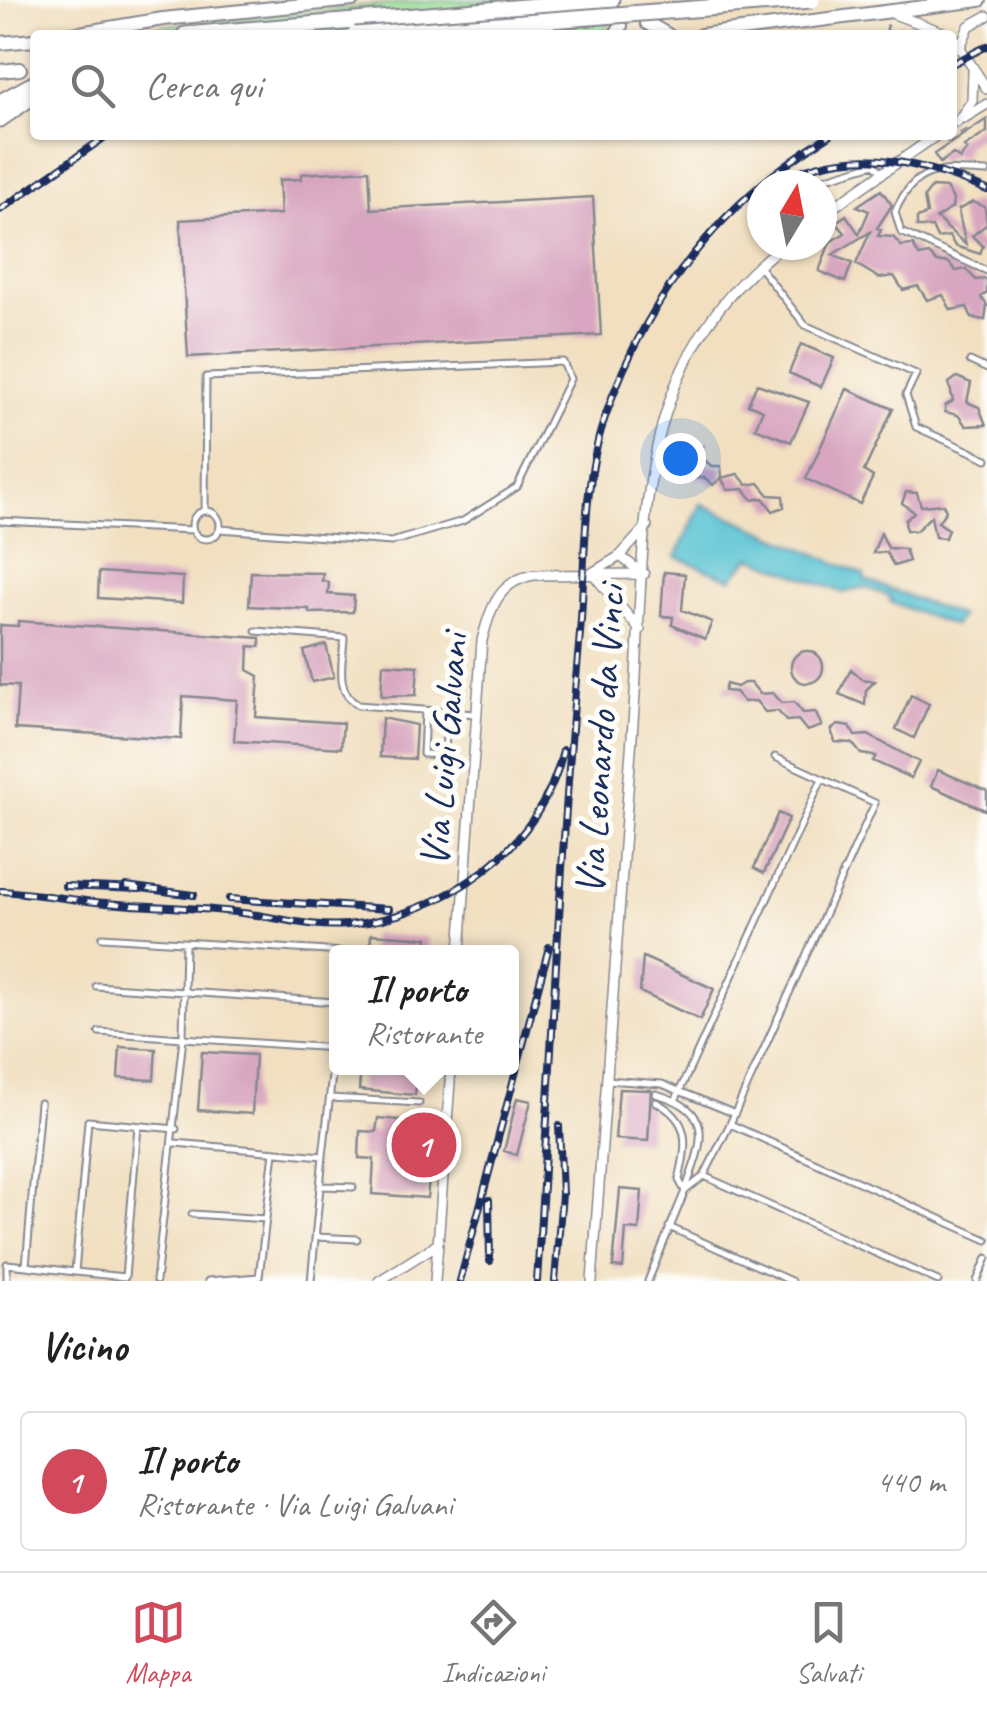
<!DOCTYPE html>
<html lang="it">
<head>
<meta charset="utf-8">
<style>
  :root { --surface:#fff; --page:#f6f6f6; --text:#222; --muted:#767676; --line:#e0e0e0; --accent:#d1495b }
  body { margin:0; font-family:Caveat,sans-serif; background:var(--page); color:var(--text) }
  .compass { position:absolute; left:747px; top:170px; width:90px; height:90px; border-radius:50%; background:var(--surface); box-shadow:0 2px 8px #0004; rotate:10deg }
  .you { position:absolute; left:680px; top:458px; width:35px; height:35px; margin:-25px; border:8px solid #fff; border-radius:50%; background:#1a73e8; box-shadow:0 0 0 15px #1a73e833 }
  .badge { display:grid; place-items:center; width:65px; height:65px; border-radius:50%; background:var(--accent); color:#fff; font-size:32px; font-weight:700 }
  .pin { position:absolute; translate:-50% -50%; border:5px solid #fff; box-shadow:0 2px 10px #0006 }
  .popup { position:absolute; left:329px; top:945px; width:190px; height:130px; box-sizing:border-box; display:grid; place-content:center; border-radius:10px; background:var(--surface); filter:drop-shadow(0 2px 8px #0005); font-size:32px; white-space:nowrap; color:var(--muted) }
  .popup b { font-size:38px; color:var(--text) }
  .popup::after { content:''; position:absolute; left:50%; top:100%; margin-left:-20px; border:20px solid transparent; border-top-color:var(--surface) }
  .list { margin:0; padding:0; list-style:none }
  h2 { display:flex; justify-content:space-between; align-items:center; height:130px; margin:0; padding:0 40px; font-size:42px }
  h2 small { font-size:32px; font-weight:400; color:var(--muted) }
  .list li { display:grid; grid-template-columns:65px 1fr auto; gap:30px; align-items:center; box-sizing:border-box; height:140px; margin:0 20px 20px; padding:0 20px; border:2px solid var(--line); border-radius:10px }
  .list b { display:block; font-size:38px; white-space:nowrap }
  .list p { margin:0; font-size:32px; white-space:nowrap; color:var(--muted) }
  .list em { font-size:32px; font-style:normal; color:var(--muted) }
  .icon { flex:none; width:55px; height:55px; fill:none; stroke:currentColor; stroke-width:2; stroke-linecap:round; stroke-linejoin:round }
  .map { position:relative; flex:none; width:987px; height:1281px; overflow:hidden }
  .search { position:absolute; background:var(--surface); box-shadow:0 2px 8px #0004; left:30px; right:30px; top:30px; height:110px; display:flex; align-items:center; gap:25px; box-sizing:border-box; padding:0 35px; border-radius:10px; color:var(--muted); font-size:38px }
  .sheet { height:290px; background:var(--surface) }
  nav { display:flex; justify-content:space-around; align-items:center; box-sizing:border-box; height:140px; border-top:2px solid var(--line); background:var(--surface); font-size:28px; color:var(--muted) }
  nav a { display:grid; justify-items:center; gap:5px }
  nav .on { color:var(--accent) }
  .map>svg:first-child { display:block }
  .green { fill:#99dd96; stroke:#5a867a; stroke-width:2.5 }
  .water { fill:#58c3d3; stroke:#3a7998; stroke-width:2.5 }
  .building { fill:#d8a6c0 }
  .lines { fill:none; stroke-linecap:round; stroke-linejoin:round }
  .service-casing { stroke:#86878f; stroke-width:9 }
  .minor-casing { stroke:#86878f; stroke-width:12 }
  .secondary-casing { stroke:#86878f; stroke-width:16 }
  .trunk-casing { stroke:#86878f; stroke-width:19 }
  .path { stroke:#86878f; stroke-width:2.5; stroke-dasharray:8 8; stroke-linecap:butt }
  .service { stroke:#fff; stroke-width:5 }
  .minor { stroke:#fff; stroke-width:9 }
  .secondary { stroke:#fff; stroke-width:12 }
  .trunk { stroke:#fff; stroke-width:15 }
  .rail-casing { stroke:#1b2f5e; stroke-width:8 }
  .rail { stroke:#fdfcf7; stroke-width:4; stroke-dasharray:11; stroke-linecap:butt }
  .trunk-bridge-casing { stroke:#86878f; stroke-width:19; stroke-linecap:butt }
  .trunk-bridge { stroke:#fff; stroke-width:15 }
  .labels { text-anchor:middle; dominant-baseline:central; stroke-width:10; stroke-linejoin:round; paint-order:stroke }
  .street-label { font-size:42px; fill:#1b2f5e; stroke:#fdfcf7 }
</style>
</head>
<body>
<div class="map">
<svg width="987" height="1281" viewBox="0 0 987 1281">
  <rect width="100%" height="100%" fill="#fdfcf7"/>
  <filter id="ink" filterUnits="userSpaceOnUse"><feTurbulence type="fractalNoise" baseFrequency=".01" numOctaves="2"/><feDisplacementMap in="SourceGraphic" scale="20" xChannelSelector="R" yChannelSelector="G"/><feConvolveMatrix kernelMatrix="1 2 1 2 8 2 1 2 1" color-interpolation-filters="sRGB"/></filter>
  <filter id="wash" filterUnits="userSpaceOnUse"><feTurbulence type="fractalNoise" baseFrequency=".0048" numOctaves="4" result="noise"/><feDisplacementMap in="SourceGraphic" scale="40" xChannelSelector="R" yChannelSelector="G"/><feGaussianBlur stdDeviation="2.25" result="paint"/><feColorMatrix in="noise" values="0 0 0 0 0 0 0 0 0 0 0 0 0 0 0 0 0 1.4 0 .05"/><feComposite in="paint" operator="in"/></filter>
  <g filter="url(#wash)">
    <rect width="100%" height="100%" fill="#f1dfc0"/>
    <path class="green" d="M434 0H614L616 9 604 35H115L170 25Z"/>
    <path class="water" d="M701 504 864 575 865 580 960 616 954 626 890 602 891 597 864 587 844 593 751 557 731 579 676 557Z"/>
    <g id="blocks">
      <path class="building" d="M987 119V132L964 147 967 149 960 159 953 154 940 163 934 154Z
        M369 170 371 209 593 197 601 335 188 357 180 220 281 214 279 180 301 179V174Z
        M932 187 946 188 953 199 952 208 936 218 966 245 958 210 973 202 985 207 987 224 972 236 983 246 980 254 955 246 949 236 937 238 932 227H917V218L927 214 924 197Z
        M881 190 892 205 877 228 881 230 878 236 893 237 901 246 913 245 919 256 929 254 937 262H948L956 271 966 269 976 280 987 279V293L981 297 987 305 985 320 972 318 967 307 951 310 943 295 927 300 918 286 903 290 894 276 879 278 856 264 870 232 832 255 852 263 845 282 819 271 830 242 845 233 836 222 846 215 859 234 869 211 857 206Z
        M801 344 834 358 821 387 789 373Z
        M957 377 971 383 967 402 979 407 986 425 966 426 958 415 945 412V406L953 401 949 383Z
        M757 384 809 402 791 442 755 428 763 410 748 404Z
        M847 389 893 409 864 471 873 477 860 504 806 479Z
        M703 447 701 456 711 466H721L722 477 713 485 705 478H696L694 469 681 467Z
        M738 474 747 485 759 483 769 495 783 496 784 507 773 511 763 498 753 500 744 489 728 490 721 478Z
        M906 492 917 493 921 506 943 504 946 511 938 522 948 529 945 538 935 537 931 516 916 531 906 530 905 520 914 512 902 503Z
        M881 533 888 548 905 549 909 561 894 566 886 552 873 553Z
        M99 572 183 577 182 603 98 598Z
        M251 572 323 573 322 581 329 582 328 594 354 596 353 612 309 613V609L249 606Z
        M664 572 685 574 682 610 712 622 705 639 672 625 673 617 661 616Z
        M18 621 260 638V647L249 646 248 670 259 676 256 717 343 723 341 748 234 741 237 700 183 696 181 739 15 729 18 686 0 685V625L18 626Z
        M326 645 334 677 312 682 304 651Z
        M791 667a16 16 0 1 1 32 0a16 16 0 1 1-32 0Z
        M383 664 418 666 416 695 381 696Z
        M851 669 862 679 875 681 866 690 865 705 839 694Z
        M744 683H751L760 694 773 693 782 703 794 702 803 713 815 712 822 726 807 731 798 720 786 721 778 711 765 712 756 701 744 702 735 692 724 691 726 684 737 687Z
        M911 695 929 704 914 738 896 729Z
        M382 718 416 725 414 759 380 757Z
        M838 725 850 727 855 736 868 735 919 762 911 778 873 761 876 756 861 754 852 743 835 742 831 730Z
        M938 770 987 791V811L931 786Z
        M778 813 789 818 764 873 754 868Z
        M371 934 428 938 427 952H370Z
        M643 957 714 989 700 1020 640 992Z
        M120 1047 156 1049 154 1080 118 1078Z
        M202 1052 255 1055 252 1114 198 1110Z
        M361 1068H418L415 1095 359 1090Z
        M619 1089 651 1090 648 1141 615 1139Z
        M517 1098 531 1101 517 1155 504 1151Z
        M378 1118 429 1123 428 1138 433 1139 427 1198 372 1194 374 1159 359 1158 360 1131 376 1132Z
        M620 1189 642 1191 639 1230 626 1229 623 1268 613 1267Z"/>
    </g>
  </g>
  <g filter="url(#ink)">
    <use href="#blocks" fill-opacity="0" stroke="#86878f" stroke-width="2.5"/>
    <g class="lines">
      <g class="service-casing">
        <path id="service" d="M987 172C942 170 916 163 895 212L901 232 987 271
          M813 182 874 164 882 172
          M758 265 805 325 916 374 906 395 916 427 987 459
          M970 361 987 369
          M205 511 206 377 563 362 570 379 517 487 463 521 391 542 220 529
          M192 525a14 14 0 1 1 28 0a14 14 0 1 1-28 0Z
          M0 521 193 530
          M256 631 344 638C343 662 334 691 358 705L475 714
          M425 711 423 754 445 755 447 713
          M102 937 344 952
          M96 986 336 1002
          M99 1032 183 1038 185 943
          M607 1080 662 1084 733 1113
          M656 1094C716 1111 703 1141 686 1188
          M330 1098 419 1103
          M676 1099 822 779
          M656 1102C692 1121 687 1144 679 1180L685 1191
          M40 1103 26 1266 75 1272
          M730 1124 987 1240
          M138 1126 125 1277 75 1272 88 1121 176 1129
          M704 1176 938 1281
          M321 1186 353 1187
          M192 1214 266 1219
          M669 1227 791 1281
          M316 1237 357 1239
          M7 1281V1264L26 1266
          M156 1281 183 1038 335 1048 323 1156 175 1143
          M208 1281 259 1277 274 1152
          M311 1281 323 1156
          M648 1281 685 1191 704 1176 730 1124 875 803 775 757
          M977 1281 987 1258"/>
      </g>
      <g class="minor-casing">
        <path id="minor" d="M894 14 950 35
          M952 36 987 89
          M961 45 969 26 987 16
          M964 118 987 104
          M957 122 972 101 973 70
          M822 215 937 135
          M620 556 642 573
          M592 573 620 556 647 526
          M594 575 640 630
          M460 952 482 640C491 608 498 581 534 575L644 574
          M379 1281 438 1244 451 1068
          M435 1281 438 1244
          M592 1281C607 1090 620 899 634 709 641 614 638 499 667 409 688 342 728 288 783 245"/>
      </g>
      <g class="secondary-casing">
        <path id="secondary" d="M647 23 668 35
          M68 35 163 19 353 0
          M615 35 621 26
          M701 35 980 0
          M0 43 35 40
          M0 71 20 69"/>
      </g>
      <g class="trunk-casing">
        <path id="trunk" d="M185 35 611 0
          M0 102 35 83
          M0 119 33 96"/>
      </g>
      <path class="path" d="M887 24V32L907 30
        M946 142 969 128"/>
      <use href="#service" class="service"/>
      <use href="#minor" class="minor"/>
      <use href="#secondary" class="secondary"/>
      <use href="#trunk" class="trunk"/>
      <g class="rail-casing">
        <path id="rail" d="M952 64 987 46
          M770 185C847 143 911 158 987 190
          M0 210 108 135
          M65 886 140 889
          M126 886 194 895
          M0 891C36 893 70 900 106 903 151 907 197 907 242 913 278 917 311 928 347 925 444 916 542 848 563 750
          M229 899 389 909
          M489 1200 490 1261
          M460 1281 549 947
          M537 1281C551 1069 560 857 579 645 586 572 581 490 604 420 645 298 721 202 830 135
          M555 1281 562 1194 559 1126"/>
      </g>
      <use href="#rail" class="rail"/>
      <g class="trunk-bridge-casing">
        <path id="trunk-bridge" d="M355 35 812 0"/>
      </g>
      <use href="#trunk-bridge" class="trunk-bridge"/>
    </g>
  </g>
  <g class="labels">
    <g class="street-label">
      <text transform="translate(600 740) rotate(-86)">Via Leonardo da Vinci</text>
      <text transform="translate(444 750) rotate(-85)">Via Luigi Galvani</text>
    </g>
  </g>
</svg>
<svg class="compass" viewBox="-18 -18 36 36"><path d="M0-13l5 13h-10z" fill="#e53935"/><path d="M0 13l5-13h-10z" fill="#767676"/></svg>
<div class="you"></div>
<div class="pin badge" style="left:424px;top:1145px">1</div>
<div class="popup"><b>Il porto</b>Ristorante</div>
<div class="search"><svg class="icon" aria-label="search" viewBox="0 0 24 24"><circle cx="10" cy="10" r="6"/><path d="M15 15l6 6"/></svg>Cerca qui</div>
</div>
<section class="sheet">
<h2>Vicino<small></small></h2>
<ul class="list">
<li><span class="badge">1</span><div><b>Il porto</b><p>Ristorante · Via Luigi Galvani</p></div><em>440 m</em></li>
</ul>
</section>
<nav>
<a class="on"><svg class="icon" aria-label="map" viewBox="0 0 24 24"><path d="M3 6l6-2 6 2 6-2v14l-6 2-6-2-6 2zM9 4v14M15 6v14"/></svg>Mappa</a>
<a><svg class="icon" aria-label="directions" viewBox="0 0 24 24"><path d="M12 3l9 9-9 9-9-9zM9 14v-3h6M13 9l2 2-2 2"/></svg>Indicazioni</a>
<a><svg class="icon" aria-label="saved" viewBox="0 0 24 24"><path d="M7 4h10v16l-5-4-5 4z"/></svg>Salvati</a>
</nav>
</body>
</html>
